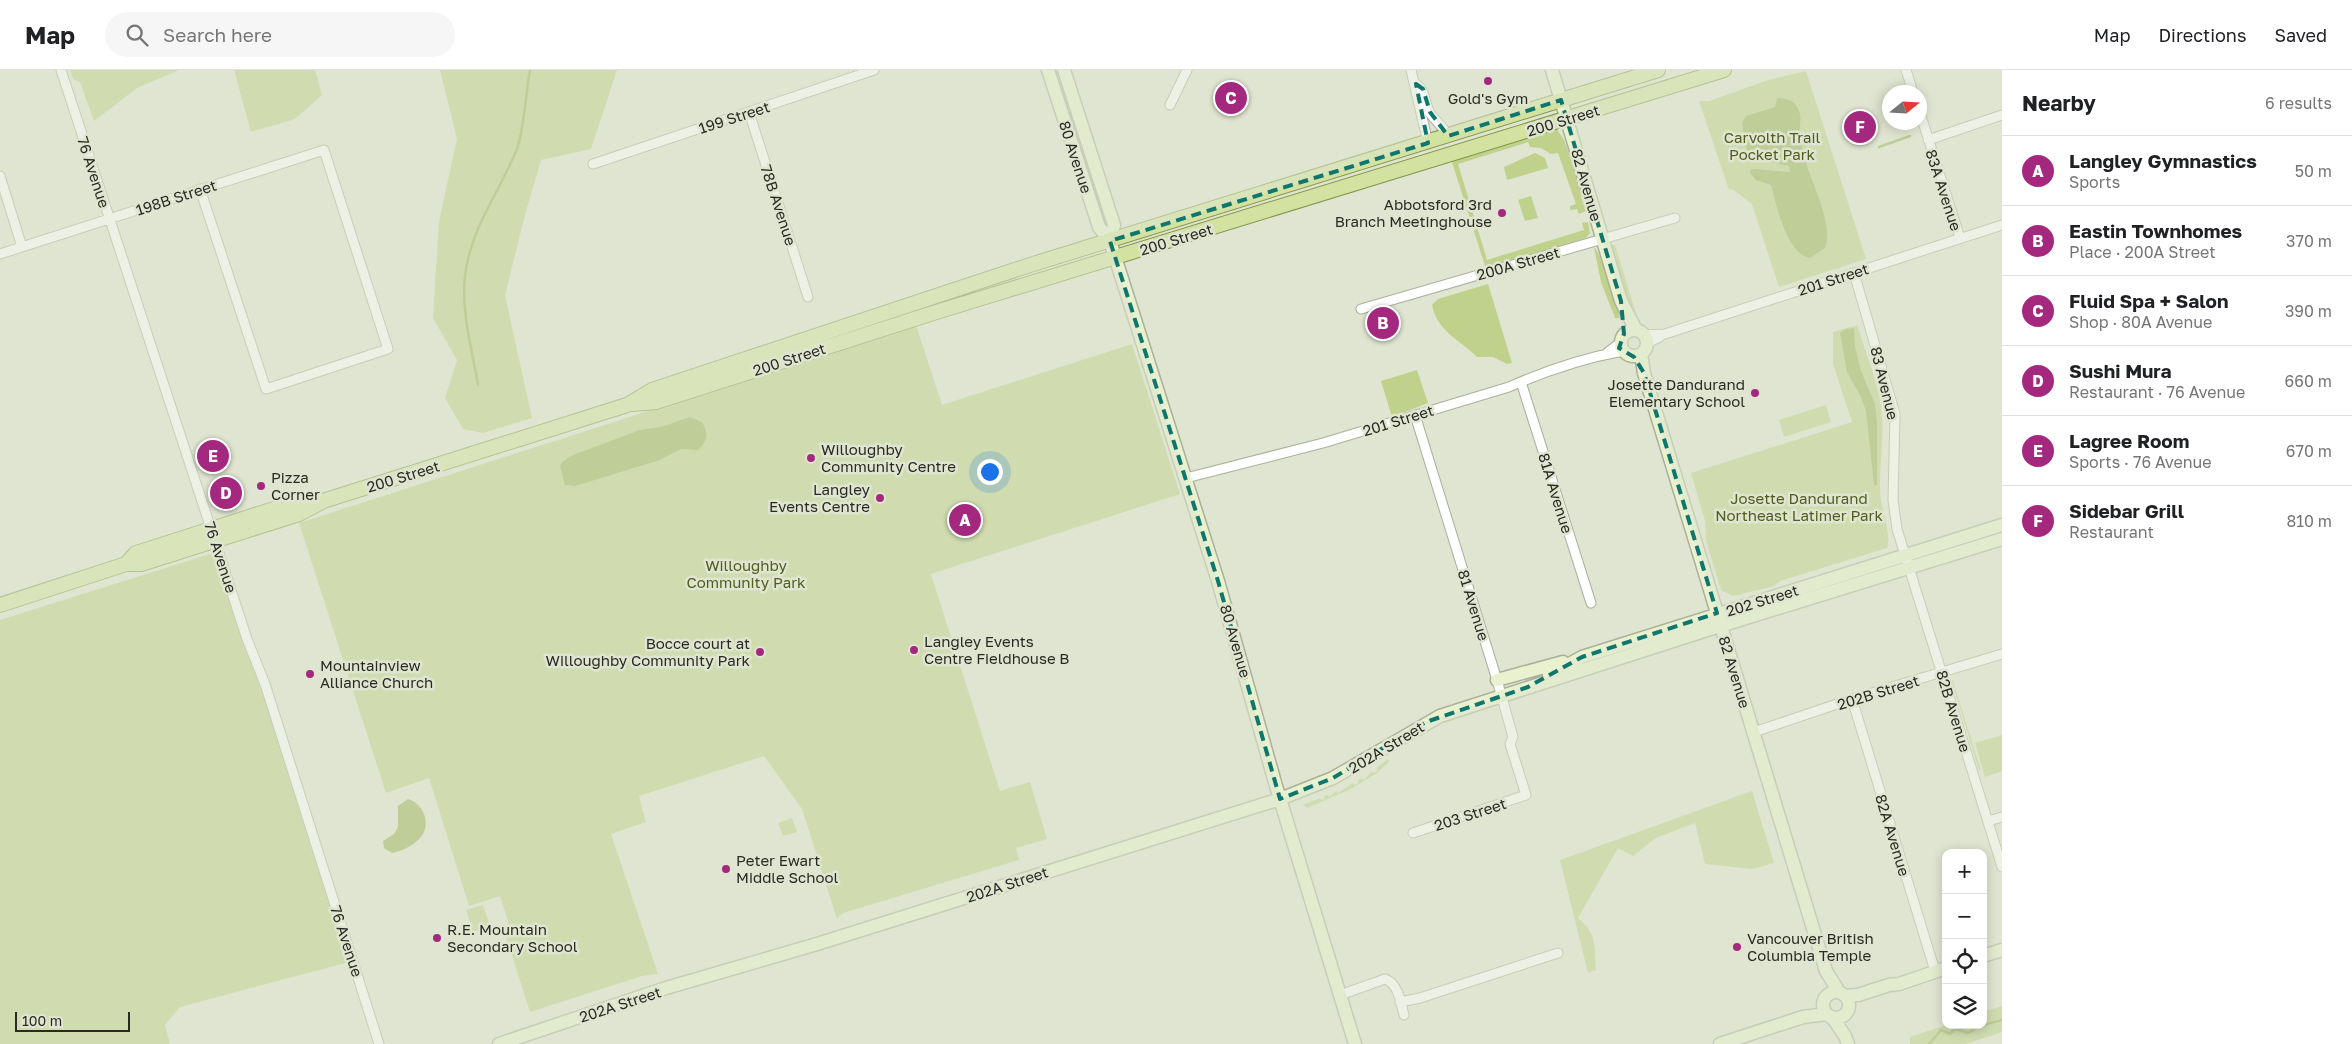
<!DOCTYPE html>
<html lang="en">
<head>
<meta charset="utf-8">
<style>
  :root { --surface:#fff; --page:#f6f6f6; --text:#202124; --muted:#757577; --line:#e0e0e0; --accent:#a4297e }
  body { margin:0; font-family:"Golos Text",sans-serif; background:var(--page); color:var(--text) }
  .controls { position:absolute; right:15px; bottom:15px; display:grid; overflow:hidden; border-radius:10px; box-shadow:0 2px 12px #0003 }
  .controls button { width:45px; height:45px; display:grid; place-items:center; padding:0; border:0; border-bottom:1px solid var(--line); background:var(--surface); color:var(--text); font:25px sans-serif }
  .compass { position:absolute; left:1882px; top:15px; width:45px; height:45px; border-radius:50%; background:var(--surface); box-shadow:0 2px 12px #0003; rotate:72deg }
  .scale { position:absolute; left:15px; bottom:12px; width:115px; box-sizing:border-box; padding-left:5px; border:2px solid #292b23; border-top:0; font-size:14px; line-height:18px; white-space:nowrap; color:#292b23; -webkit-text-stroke:4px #dfe5d0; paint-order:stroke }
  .you { position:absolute; left:989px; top:401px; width:18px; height:18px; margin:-12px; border:4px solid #fff; border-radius:50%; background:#1a73e8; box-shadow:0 0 0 8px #1a73e833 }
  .badge { display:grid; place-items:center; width:32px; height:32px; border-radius:50%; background:var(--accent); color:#fff; font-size:16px; font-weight:700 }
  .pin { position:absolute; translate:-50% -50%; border:2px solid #fff; box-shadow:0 1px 5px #0006 }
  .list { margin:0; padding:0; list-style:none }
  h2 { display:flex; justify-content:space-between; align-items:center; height:65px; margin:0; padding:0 20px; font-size:21px }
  h2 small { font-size:16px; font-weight:400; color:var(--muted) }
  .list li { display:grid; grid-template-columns:32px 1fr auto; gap:15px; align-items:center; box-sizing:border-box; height:70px; padding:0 20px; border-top:1px solid var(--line) }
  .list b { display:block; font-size:19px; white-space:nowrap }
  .list p { margin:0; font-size:16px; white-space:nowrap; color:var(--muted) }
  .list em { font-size:16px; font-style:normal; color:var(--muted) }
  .icon { flex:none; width:28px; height:28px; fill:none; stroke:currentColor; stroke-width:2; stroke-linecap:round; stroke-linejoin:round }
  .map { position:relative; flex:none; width:2002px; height:974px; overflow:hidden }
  header { display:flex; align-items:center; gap:30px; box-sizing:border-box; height:70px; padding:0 25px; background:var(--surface); border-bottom:1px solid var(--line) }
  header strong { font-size:24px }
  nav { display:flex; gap:28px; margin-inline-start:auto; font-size:18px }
  .search { width:350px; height:45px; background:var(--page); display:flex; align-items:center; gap:12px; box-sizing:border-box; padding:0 18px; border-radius:28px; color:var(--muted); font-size:19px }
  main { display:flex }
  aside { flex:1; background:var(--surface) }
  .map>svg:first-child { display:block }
  .green { fill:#bfd18a }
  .water { fill:#9aaf56 }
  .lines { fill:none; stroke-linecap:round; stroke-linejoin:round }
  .stream { stroke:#9aaf56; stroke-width:2.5 }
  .street-casing { stroke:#aab09b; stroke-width:11 }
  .secondary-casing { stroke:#aab09b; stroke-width:15 }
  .primary-casing { stroke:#85964b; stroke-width:16 }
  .street { stroke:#fff; stroke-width:9 }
  .secondary { stroke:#e9f1cf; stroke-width:12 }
  .primary { stroke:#d3e2a0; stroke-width:14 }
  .marked { fill:none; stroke:#0f766e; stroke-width:4; stroke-dasharray:10 6; stroke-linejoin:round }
  .poi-dot { fill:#a4297e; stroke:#dfe5d0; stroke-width:2 }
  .labels { text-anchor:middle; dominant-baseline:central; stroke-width:5; stroke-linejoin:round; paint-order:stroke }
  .poi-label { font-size:15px; fill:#292b23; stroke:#dfe5d0; text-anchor:start }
  .street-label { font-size:15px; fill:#292b23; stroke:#dfe5d0 }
  .park-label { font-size:15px; fill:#505d1f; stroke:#dfe5d0 }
</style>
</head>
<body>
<header>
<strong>Map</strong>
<div class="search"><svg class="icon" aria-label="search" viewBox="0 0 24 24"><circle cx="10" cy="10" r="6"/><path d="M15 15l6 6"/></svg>Search here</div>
<nav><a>Map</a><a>Directions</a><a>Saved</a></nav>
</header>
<main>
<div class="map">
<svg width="2002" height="974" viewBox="0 0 2002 974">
  <rect width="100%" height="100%" fill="#dfe5d0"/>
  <path class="green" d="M70 0H179L137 18 94 51 80 12 73 9Z
    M234 0H315L322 25 295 49 251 62Z
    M440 0H617L591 79 541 90 525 145 505 225 532 348 483 363 463 359 445 328 457 290 433 248 439 151 457 69Z
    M1806 1 1866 189 1779 217 1752 134 1732 119 1729 120 1699 31H1709L1768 10Z
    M1556 58 1564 70 1582 120 1581 127 1586 141 1579 144 1577 139 1570 140V136L1576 134 1558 83 1551 84 1541 78 1530 77 1528 72 1458 94 1487 190 1584 160 1582 153 1588 152 1590 163 1586 168 1486 199 1451 89Z
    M1535 83 1545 88 1548 98 1507 110 1504 97Z
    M1531 126 1538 148 1525 151 1518 130Z
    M1615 175 1636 243 1631 244 1611 176Z
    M1594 177C1601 182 1618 237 1620 248H1615L1601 212Z
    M1488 214 1512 293 1507 294 1493 287H1477C1460 270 1437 261 1432 235L1438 229Z
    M916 255 942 335 1132 274 1180 424 931 504 1000 721 1030 712 1047 769 1016 778 1019 790 843 843 837 849 802 739 764 686 639 726 646 752 611 764 658 904 642 906 530 942 506 867 508 851 500 826 469 836 429 708 386 723 299 453Z
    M1857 255C1866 284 1880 316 1882 346 1884 372 1879 397 1880 423 1881 437 1892 468 1887 478L1780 511 1774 516 1733 526 1721 520 1706 471 1705 451 1691 403 1852 352 1833 294V262Z
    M1417 300 1428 333 1392 347 1381 311Z
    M1826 335 1831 352 1784 367 1779 350Z
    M213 483 260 614 349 892 180 937 165 955 170 974H0V550Z
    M1952 608 1981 700H1979L1952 612Z
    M2002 665V701L1985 707 1975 673Z
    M1388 689 1389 692 1377 703 1351 719 1307 738 1303 735 1320 728 1321 730 1325 729 1324 726 1328 725 1329 727 1336 721 1338 723 1353 713 1354 715 1359 713 1358 710 1362 708 1364 710 1372 701 1373 703 1378 701 1376 698Z
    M1752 721 1774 793 1752 799 1705 794 1695 753 1656 768 1633 786 1618 778 1578 848C1598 865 1594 876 1596 900L1588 903 1560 790Z
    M792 748 797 762 783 766 778 753Z
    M483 835 490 856 473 862 466 840Z
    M2002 936V962L1966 974H1910V967L1946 955H1983V942Z"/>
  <path class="water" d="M1777 28C1785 28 1794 30 1797 37 1803 46 1799 53 1800 63 1800 69 1802 76 1803 82 1808 107 1835 153 1825 178L1810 188C1787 185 1776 134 1771 115L1756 110 1750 103V100L1755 99 1790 102 1789 96C1776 92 1752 91 1746 77 1743 70 1744 60 1742 53L1746 46 1775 37Z
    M1854 258 1855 277 1861 301 1875 334 1877 353V415H1874L1873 405 1866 341 1861 327 1847 302 1840 263 1846 259Z
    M690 347 702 352C709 364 707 372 698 380L681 379 660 390 575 416 565 415 560 396 562 392 573 385 640 360 661 357Z
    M408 729C424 733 432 756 420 768 413 776 402 781 392 783L384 778 383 771 394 764 398 757V736Z"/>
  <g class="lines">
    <path class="stream" d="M1879 77 1910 66
      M478 315C472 279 461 242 465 206 470 159 500 121 517 79 524 59 526 22 530 0
      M1983 955 2002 950
      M1929 974 1941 960 1950 964 1955 959 1968 963 1982 955"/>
    <g class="street-casing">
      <path id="street" d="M61 0 247 569 265 614 379 974
        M1411 0 1428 73
        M1906 0 1913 22
        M1416 14C1427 22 1424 33 1430 43 1436 52 1443 56 1448 66
        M1170 35 1187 0
        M749 42 808 227
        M1920 43 1960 168
        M1928 70 2002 45
        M593 94 874 0
        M0 106 22 177
        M0 184 324 80 388 279 266 319 200 119
        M1854 203 1895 344 1893 430 1897 459 2002 797
        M1361 239 1675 148
        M1645 265 1665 264 2002 155
        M1647 273 1660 267
        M1608 282 1620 273
        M1521 312 1591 533
        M1186 408 1323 373 1509 317C1545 301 1584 288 1623 281
        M1852 629 1935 901
        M1754 662 1852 629 2002 584
        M1988 751 2002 747
        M1413 763 1526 725 1510 674 1513 667 1497 610 1415 345
        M1340 925 1385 909C1398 913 1401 933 1404 945
        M1400 932 1420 928 1558 883"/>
    </g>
    <g class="secondary-casing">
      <path id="secondary" d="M1048 0 1099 157 1110 171 1218 511 1276 716 1355 974
        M1064 0 1114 155 1110 171
        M1552 0 1621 231 1636 260
        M1621 273a13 13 0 1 1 26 0a13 13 0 1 1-26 0Z
        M1641 284 1644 303 1826 901 1839 922
        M1549 605 1582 587 2002 455
        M1497 610 1563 592
        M1983 886 2002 880
        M1823 935a13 13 0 1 1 26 0a13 13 0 1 1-26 0Z
        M1845 926 1858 925 1889 915 1899 914 1946 898
        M1832 947 1845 966 1848 974
        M499 974 666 918 817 874 1280 729 1333 708 1440 646 1707 560 2002 469
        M1720 974 1803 947 1827 944"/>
    </g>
    <g class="primary-casing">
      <path id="primary" d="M633 334 656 332 930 244 1724 0
        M126 494 136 483 296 432 323 431 627 335 652 320 1030 195 1658 0
        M0 535 126 494H141L299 444 322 432"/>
    </g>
    <use href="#street" class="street"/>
    <use href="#secondary" class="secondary"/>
    <use href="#primary" class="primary"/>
  </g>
  <path d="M0 0H2002V974H0ZM1416 14 1423 19 1430 42 1448 66 1561 30 1621 231 1624 264 1619 278 1634 287 1644 303 1717 543 1582 587 1528 617 1426 652 1333 708 1280 729 1218 511 1110 171 1428 73Z" fill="#dfe5d0" fill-opacity=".55" fill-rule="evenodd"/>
  <path class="marked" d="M1416 14 1423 19 1430 42 1448 66 1561 30 1621 231 1624 264 1619 278 1634 287 1644 303 1717 543 1582 587 1528 617 1426 652 1333 708 1280 729 1218 511 1110 171 1428 73Z"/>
  <g class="poi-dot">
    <circle cx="1488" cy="11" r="5"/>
    <circle cx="1502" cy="143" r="5"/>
    <circle cx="1755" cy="323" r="5"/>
    <circle cx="811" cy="388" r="5"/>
    <circle cx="261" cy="416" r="5"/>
    <circle cx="880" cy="428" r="5"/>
    <circle cx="914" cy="580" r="5"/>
    <circle cx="760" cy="582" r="5"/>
    <circle cx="310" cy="604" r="5"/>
    <circle cx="726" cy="799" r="5"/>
    <circle cx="437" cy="868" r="5"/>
    <circle cx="1737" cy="877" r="5"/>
  </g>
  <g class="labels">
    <g class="poi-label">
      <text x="1488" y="28" text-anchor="middle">Gold's Gym</text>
      <text x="1492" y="134" text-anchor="end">Abbotsford 3rd<tspan x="1492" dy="17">Branch Meetinghouse</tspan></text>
      <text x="1745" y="314" text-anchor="end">Josette Dandurand<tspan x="1745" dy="17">Elementary School</tspan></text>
      <text x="821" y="379">Willoughby<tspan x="821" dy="17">Community Centre</tspan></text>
      <text x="271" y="407">Pizza<tspan x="271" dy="17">Corner</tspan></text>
      <text x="870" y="419" text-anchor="end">Langley<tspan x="870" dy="17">Events Centre</tspan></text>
      <text x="924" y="571">Langley Events<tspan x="924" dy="17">Centre Fieldhouse B</tspan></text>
      <text x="750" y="573" text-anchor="end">Bocce court at<tspan x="750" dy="17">Willoughby Community Park</tspan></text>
      <text x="320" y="595">Mountainview<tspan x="320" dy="17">Alliance Church</tspan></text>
      <text x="736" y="790">Peter Ewart<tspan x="736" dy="17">Middle School</tspan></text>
      <text x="447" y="859">R.E. Mountain<tspan x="447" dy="17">Secondary School</tspan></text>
      <text x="1747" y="868">Vancouver British<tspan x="1747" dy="17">Columbia Temple</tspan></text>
    </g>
    <g class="street-label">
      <text transform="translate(734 47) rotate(-18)">199 Street</text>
      <text transform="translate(1563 50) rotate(-17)">200 Street</text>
      <text transform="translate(1076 87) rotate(72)">80 Avenue</text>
      <text transform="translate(94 102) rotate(72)">76 Avenue</text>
      <text transform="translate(1587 115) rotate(74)">82 Avenue</text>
      <text transform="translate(1944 120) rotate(72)">83A Avenue</text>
      <text transform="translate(176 127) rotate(-18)">198B Street</text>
      <text transform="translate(779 135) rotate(72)">78B Avenue</text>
      <text transform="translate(1176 169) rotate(-17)">200 Street</text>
      <text transform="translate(1518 193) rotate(-16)">200A Street</text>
      <text transform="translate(1833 209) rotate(-18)">201 Street</text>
      <text transform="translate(789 289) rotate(-18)">200 Street</text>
      <text transform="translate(1885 313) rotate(76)">83 Avenue</text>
      <text transform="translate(1398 350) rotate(-17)">201 Street</text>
      <text transform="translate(403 406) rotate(-17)">200 Street</text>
      <text transform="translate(1556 423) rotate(73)">81A Avenue</text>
      <text transform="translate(221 487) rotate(72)">76 Avenue</text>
      <text transform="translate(1762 530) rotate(-17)">202 Street</text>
      <text transform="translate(1474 535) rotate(73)">81 Avenue</text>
      <text transform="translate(1236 571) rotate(74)">80 Avenue</text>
      <text transform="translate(1735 602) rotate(73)">82 Avenue</text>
      <text transform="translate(1878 622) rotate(-17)">202B Street</text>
      <text transform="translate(1954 641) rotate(73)">82B Avenue</text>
      <text transform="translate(1386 677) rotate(-31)">202A Street</text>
      <text transform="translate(1470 744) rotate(-18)">203 Street</text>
      <text transform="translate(1893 765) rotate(73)">82A Avenue</text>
      <text transform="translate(1007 814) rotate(-18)">202A Street</text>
      <text transform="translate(347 871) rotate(72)">76 Avenue</text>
      <text transform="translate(620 934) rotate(-18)">202A Street</text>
    </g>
    <g class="park-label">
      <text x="1772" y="67">Carvolth Trail<tspan x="1772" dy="17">Pocket Park</tspan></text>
      <text x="1799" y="428">Josette Dandurand<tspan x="1799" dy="17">Northeast Latimer Park</tspan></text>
      <text x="746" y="495">Willoughby<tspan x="746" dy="17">Community Park</tspan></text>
    </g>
  </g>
</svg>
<div class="controls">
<button>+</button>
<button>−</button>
<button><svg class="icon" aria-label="locate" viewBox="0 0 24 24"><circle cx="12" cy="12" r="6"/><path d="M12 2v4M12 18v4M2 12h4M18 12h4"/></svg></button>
<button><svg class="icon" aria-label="layers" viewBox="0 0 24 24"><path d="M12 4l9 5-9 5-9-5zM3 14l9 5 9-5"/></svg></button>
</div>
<svg class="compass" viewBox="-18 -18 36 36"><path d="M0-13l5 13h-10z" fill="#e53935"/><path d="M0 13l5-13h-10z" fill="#757577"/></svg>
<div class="scale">100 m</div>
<div class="you"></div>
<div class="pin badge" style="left:965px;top:450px">A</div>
<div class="pin badge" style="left:1383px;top:253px">B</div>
<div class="pin badge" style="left:1231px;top:28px">C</div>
<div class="pin badge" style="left:226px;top:423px">D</div>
<div class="pin badge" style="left:213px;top:386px">E</div>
<div class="pin badge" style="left:1860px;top:57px">F</div>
</div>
<aside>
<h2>Nearby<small>6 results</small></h2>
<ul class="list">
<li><span class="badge">A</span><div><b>Langley Gymnastics</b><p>Sports</p></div><em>50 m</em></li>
<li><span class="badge">B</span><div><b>Eastin Townhomes</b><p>Place · 200A Street</p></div><em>370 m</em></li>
<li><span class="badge">C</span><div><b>Fluid Spa + Salon</b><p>Shop · 80A Avenue</p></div><em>390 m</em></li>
<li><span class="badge">D</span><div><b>Sushi Mura</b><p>Restaurant · 76 Avenue</p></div><em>660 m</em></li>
<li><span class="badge">E</span><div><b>Lagree Room</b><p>Sports · 76 Avenue</p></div><em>670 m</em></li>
<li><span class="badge">F</span><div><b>Sidebar Grill</b><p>Restaurant</p></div><em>810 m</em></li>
</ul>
</aside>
</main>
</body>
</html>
